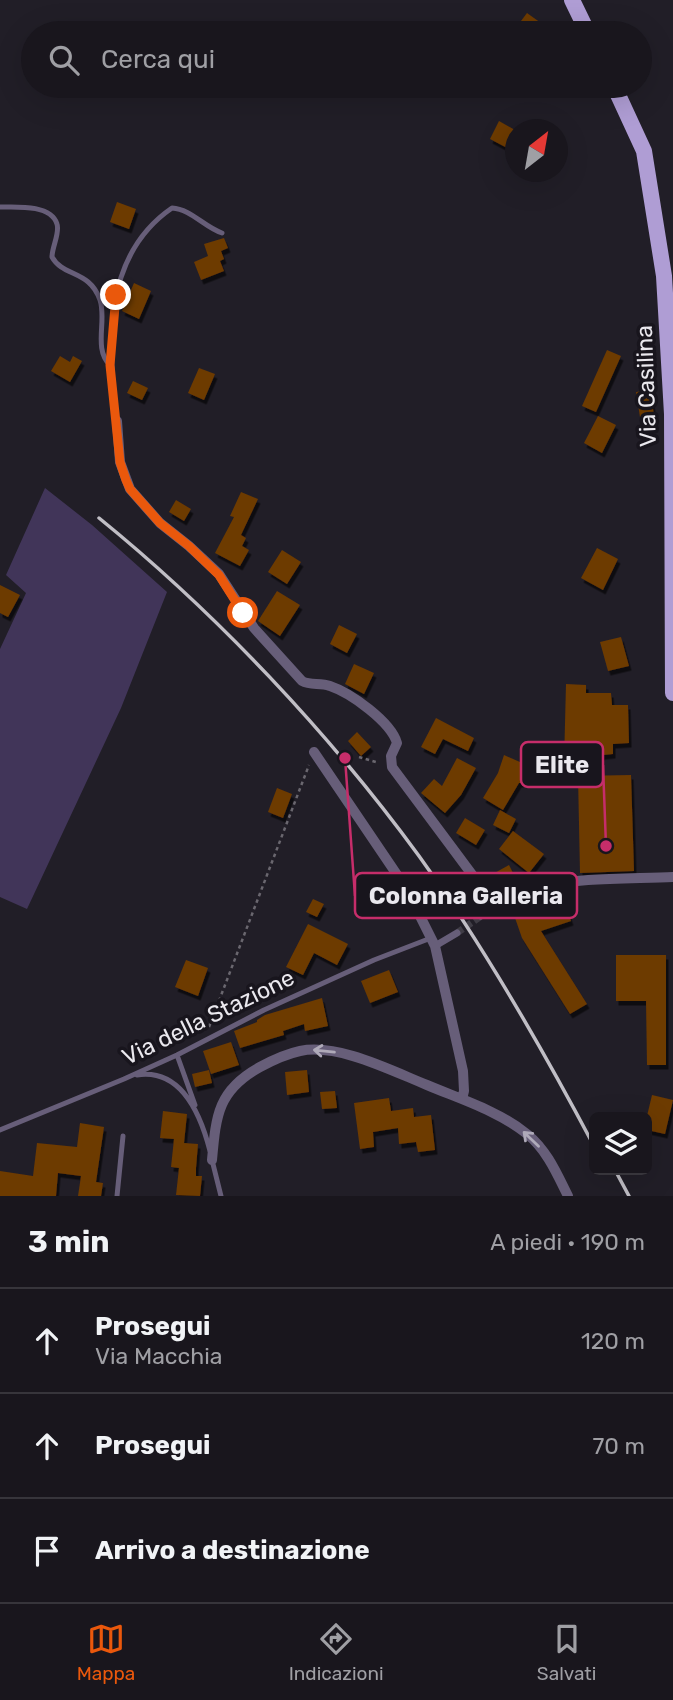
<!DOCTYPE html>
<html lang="it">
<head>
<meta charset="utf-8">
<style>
  :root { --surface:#19161d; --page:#26232a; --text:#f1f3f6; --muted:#9f9fa4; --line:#37353b; --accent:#ea580c }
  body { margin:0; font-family:Rubik,sans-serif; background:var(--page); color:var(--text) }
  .controls { position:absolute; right:21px; bottom:21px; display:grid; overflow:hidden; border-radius:10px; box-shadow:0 7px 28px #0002 }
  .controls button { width:63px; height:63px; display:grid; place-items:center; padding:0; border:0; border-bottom:2px solid var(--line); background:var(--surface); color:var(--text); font:35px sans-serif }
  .compass { position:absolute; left:505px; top:119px; width:63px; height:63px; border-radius:50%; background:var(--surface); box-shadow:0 7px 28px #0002; rotate:31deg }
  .stop { position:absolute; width:21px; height:21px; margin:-16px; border:5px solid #ea580c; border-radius:50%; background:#fff }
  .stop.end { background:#ea580c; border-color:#fff; box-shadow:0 2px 7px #0008 }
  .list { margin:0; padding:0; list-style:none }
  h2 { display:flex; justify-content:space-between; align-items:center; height:91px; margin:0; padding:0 28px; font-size:30px }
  h2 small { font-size:23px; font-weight:400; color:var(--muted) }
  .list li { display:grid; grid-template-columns:46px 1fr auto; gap:21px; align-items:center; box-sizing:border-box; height:105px; padding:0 28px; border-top:2px solid var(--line) }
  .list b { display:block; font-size:26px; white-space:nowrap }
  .list p { margin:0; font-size:23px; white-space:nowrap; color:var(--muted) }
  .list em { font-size:23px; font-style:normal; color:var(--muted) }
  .icon { flex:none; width:38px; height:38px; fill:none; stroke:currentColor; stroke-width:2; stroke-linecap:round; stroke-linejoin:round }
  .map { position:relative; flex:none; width:673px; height:1196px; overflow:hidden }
  .search { position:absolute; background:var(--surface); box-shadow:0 7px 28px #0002; left:21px; right:21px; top:21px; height:77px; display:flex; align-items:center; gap:18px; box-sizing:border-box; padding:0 24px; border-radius:38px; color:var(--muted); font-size:26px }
  .sheet { height:406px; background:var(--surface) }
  nav { display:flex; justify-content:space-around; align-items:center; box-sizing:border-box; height:98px; border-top:2px solid var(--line); background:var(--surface); font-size:19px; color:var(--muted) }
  nav a { display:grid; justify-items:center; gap:4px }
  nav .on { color:var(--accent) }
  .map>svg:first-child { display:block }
  .green { fill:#413559 }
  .building { fill:#6d3a01; filter:url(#shadow) }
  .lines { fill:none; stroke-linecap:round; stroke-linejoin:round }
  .pedestrian-tunnel { stroke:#3f3c45; stroke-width:7; stroke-dasharray:7 3.5; stroke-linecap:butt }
  .path { stroke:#6a676f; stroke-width:2.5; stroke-dasharray:3.5 3.5; stroke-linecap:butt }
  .service { stroke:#675e79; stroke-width:5 }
  .pedestrian { stroke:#675e79; stroke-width:7 }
  .minor { stroke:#675e79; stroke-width:10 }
  .primary { stroke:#af9dd4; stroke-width:16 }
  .rail { stroke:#c0bec5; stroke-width:3.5 }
  .oneway { stroke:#afaab9 }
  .route { stroke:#ea580c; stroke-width:9 }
  .labels { text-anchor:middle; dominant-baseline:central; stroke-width:7; stroke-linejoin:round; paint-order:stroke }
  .street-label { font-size:23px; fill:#eae8ee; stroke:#18151d }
  .leader { fill:none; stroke:#c62d6a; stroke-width:2.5 }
  .callout-dot { fill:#c62d6a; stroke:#18151d; stroke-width:2.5 }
  .callout { fill:#18151d; stroke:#c62d6a; stroke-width:2.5 }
  .callout-label { font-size:24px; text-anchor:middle; font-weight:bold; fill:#eae8ee }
</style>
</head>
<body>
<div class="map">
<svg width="673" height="1196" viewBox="0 0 673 1196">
  <defs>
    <filter id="shadow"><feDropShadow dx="2.5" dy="4.5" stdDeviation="0" flood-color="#0009"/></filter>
  </defs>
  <rect width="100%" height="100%" fill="#211e27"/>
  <path class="green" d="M45 488 92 525 167 592 121 708 27 909 0 897V649L26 593 6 575Z"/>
  <path class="building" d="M527 13 555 33H512Z
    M499 121 515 130V152L490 139Z
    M117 202 136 209 129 229 110 222Z
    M224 238 228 248 221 251 224 259 220 261 224 271 201 280 194 262 208 256 204 244Z
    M134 283 151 291 139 319 122 311Z
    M607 350 621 356 596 412 582 406Z
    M60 356 70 362 73 356 82 361 70 382 51 371Z
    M199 368 215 374 204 400 188 393Z
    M133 381 148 388 142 400 127 393Z
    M650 390 654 415 640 417 636 392Z
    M598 416 616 425 602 453 584 443Z
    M241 492 258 499 241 535 246 538 242 546 249 550 240 566 215 553 234 517 230 516Z
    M176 500 191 509 184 521 169 512Z
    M597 548 618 559 603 590 581 578Z
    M282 550 301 562 287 584 268 572Z
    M0 585 20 595 8 617 0 613Z
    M277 591 300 605 280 636 258 621Z
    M339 625 357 634 347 653 330 644Z
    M621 637 629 666 608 671 600 642Z
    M354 664 374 673 364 694 345 684Z
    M566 684 586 685V693H611L612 705H628L629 743 613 744V754L603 755 578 773V767L564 763Z
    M436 718 474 738 468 751 443 739 435 754 421 747Z
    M357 732 371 747 361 756 348 741Z
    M504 755 529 766 521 783H519L503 810 483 798 498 773Z
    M457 758 476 768 461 795 445 813 421 793 434 779 442 786Z
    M631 775 634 871 580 873 578 776Z
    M277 788 292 794 283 818 268 812Z
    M500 810 516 819 509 833 493 825Z
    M465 818 485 830 476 845 456 833Z
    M513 831 544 854 529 873 499 849Z
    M509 865 518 883 500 893 491 875Z
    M563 898 571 921 541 931 587 1004 570 1014 522 938 514 915Z
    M313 899 324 904 317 917 306 912Z
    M308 924 348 944 337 965 314 953 303 975 286 967Z
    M616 955H666V1065H647L646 1001H616Z
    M186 960 208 968 198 996 175 987Z
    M389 970 398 992 370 1003 361 981Z
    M322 998 328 1026 305 1031 304 1024 283 1031 284 1035 240 1048 234 1031 257 1022V1020L265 1015Z
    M231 1042 239 1065 211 1074 203 1051Z
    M209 1070 212 1083 195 1087 192 1074Z
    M307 1070 309 1092 287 1095 285 1072Z
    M335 1091 337 1108 322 1109 320 1092Z
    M652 1095 673 1100 665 1134 647 1130V1116Z
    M389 1098 391 1111 413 1108 414 1117 431 1115 435 1150 418 1152 416 1142 399 1144 398 1128 373 1132 374 1147 360 1149 354 1103Z
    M163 1111 187 1114 184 1143 198 1144 196 1168V1176H202L200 1196 176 1195 179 1168 171 1167 174 1139 160 1138Z
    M80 1123 104 1127 96 1182 103 1183 101 1196H78L81 1176 58 1173 56 1196H0V1171L33 1176 37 1143 77 1147Z"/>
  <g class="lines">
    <path class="pedestrian-tunnel" d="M457 933 481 916"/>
    <path class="path" d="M359 757 379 763
      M209 1027 309 765"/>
    <path class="service" d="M0 207C15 207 51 204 57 224 60 233 52 247 52 257 63 277 90 270 100 300 107 320 93 349 110 365
      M117 421C107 346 102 256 172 208 191 209 204 227 222 233
      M177 1055 195 1105
      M137 1075C182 1068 201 1116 210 1151
      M0 1130 124 1079 177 1055 264 1010 374 960 431 938
      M212 1160 221 1196
      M117 1196 123 1136"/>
    <path class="pedestrian" d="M481 916 498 906
      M435 946 457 933"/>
    <path class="minor" d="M117 421 120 462 130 489 160 523 189 546 219 574 254 628 302 681C311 686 320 682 330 686 351 693 391 722 397 743L391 756 392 767 494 904C508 911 529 892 543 887 576 877 637 879 673 877
      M314 752 406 888 435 946 463 1071 464 1091 462 1099
      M212 1160C216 1115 218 1090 260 1067 273 1060 286 1054 300 1051 338 1043 392 1071 427 1085 460 1099 499 1111 527 1134 547 1150 557 1174 568 1196"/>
    <path class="primary" d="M572 0 588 33
      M614 86 644 151 664 276 672 414 673 693"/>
    <path class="rail" d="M99 518C216 613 330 734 419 856 485 948 541 1046 594 1146
      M615 1170 629 1196"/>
  </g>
  <defs><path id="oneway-shaft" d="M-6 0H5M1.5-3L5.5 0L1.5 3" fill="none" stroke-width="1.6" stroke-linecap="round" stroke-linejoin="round" transform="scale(1.75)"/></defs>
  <g class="oneway">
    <use href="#oneway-shaft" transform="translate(324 1051) rotate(-174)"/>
    <use href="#oneway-shaft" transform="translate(531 1139) rotate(-136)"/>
  </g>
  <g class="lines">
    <path class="route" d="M116 295 110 365 120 462 126 480 130 489 160 523 189 546 219 575 243 613"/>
  </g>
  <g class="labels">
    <g class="street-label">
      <text transform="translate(646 386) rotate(-92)">Via Casilina</text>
      <text transform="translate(208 1017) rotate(-26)">Via della Stazione</text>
    </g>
  </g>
  <path class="leader" d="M606 846L603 765M345 758L355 896"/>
  <g class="callout-dot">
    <circle cx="606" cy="846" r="7"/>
    <circle cx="345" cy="758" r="7"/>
  </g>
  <g class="callout">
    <rect x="521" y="742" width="82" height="45" rx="7"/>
    <rect x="355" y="873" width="222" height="45" rx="7"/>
  </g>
  <g class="callout-label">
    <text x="562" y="773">Elite</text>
    <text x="466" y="904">Colonna Galleria</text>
  </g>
</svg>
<div class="controls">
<button><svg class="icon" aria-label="layers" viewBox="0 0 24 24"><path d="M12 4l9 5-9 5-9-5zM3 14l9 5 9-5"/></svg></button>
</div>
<svg class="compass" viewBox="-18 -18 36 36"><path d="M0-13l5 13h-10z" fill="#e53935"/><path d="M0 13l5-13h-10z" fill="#9f9fa4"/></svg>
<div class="stop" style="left:243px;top:613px"></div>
<div class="stop end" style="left:116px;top:295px"></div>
<div class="search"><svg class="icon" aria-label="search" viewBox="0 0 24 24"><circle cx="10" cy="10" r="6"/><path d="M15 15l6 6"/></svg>Cerca qui</div>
</div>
<section class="sheet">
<h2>3 min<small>A piedi · 190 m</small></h2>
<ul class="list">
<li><svg class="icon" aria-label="ahead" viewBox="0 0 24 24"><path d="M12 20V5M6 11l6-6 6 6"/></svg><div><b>Prosegui</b><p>Via Macchia</p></div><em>120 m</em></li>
<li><svg class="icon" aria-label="ahead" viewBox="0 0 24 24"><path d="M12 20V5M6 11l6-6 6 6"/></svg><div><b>Prosegui</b></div><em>70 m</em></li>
<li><svg class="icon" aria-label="arrive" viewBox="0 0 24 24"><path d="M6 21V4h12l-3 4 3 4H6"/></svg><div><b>Arrivo a destinazione</b></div></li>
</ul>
</section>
<nav>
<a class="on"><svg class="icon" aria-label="map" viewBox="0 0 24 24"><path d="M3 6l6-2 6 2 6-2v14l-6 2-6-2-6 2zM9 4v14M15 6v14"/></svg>Mappa</a>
<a><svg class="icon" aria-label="directions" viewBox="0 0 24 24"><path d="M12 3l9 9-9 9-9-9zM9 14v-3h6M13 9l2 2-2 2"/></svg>Indicazioni</a>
<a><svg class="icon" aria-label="saved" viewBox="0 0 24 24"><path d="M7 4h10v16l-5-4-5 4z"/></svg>Salvati</a>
</nav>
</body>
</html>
